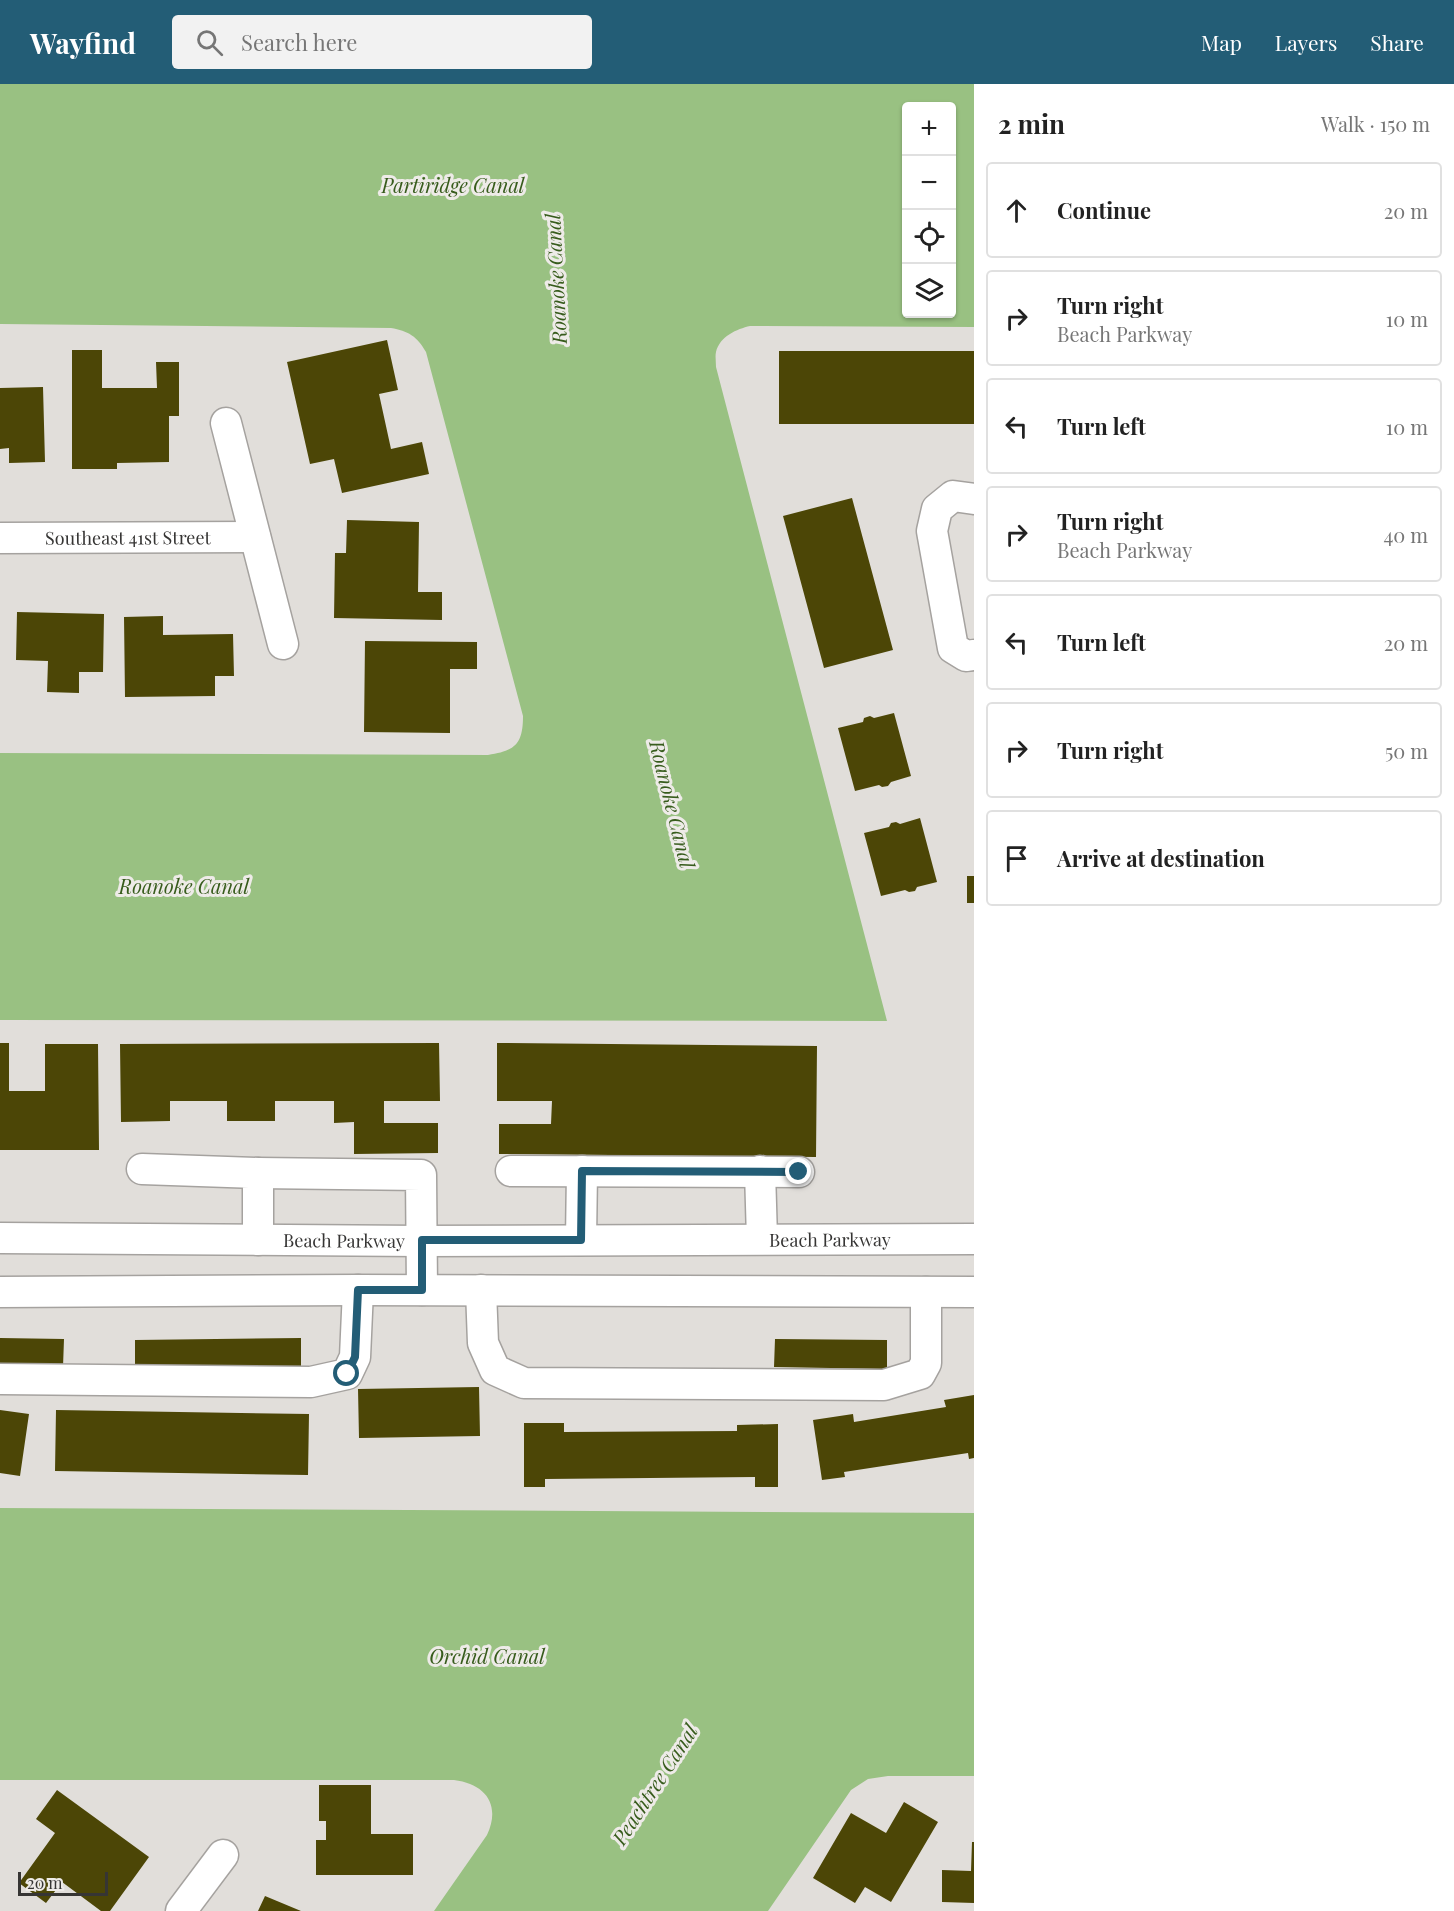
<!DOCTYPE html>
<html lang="en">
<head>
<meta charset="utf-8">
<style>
  :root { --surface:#fff; --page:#f2f2f2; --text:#222; --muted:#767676; --line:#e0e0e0; --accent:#235d76 }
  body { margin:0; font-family:"Playfair Display",serif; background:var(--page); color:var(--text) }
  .controls { position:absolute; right:18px; top:18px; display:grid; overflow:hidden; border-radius:6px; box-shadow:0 2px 4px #0004 }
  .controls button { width:54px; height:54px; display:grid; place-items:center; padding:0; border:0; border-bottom:2px solid var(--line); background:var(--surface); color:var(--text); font:30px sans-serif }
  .scale { position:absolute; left:18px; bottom:15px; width:90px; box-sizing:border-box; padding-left:6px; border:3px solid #363534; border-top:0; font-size:16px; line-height:21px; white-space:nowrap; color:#363534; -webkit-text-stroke:4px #eeebe8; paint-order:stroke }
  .stop { position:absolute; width:18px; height:18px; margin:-14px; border:4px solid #235d76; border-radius:50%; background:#fff }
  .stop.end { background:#235d76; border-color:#fff; box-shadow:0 2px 6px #0008 }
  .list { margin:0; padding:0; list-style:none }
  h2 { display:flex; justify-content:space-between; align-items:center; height:78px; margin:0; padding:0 24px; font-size:26px }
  h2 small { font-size:20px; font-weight:400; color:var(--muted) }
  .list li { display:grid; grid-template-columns:39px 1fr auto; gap:18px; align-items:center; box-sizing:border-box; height:96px; margin:0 12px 12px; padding:0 12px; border:2px solid var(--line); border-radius:6px }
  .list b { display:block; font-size:22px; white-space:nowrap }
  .list p { margin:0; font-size:20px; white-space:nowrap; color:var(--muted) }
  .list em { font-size:20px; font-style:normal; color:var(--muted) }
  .icon { flex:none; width:33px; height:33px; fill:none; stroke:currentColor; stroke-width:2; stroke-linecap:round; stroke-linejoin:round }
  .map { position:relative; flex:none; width:974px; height:1827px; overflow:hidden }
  header { display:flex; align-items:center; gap:36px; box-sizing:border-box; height:84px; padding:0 30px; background:var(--accent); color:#fff }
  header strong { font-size:28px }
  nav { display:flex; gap:33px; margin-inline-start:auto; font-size:21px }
  .search { width:420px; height:54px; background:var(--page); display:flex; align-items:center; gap:15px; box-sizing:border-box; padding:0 21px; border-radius:6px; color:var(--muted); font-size:22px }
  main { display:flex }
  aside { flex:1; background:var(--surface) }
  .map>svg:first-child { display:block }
  .water { fill:#99c182; fill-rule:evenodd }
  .building { fill:#4c4606 }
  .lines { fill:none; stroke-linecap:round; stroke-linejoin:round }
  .minor-casing { stroke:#a5a29f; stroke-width:33 }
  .minor { stroke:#fff; stroke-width:30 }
  .route { stroke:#235d76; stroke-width:8 }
  .labels { text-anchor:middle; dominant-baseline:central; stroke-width:6; stroke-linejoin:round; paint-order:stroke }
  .street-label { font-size:18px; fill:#363534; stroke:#eeebe8 }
  .water-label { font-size:20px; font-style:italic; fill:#375c1c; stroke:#eeebe8 }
</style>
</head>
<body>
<header>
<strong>Wayfind</strong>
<div class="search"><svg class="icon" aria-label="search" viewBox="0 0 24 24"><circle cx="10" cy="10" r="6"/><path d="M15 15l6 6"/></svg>Search here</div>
<nav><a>Map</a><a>Layers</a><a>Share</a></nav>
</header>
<main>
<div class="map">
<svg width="974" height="1827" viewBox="0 0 974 1827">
  <rect width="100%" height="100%" fill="#e1deda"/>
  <path class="water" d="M0 0H974V243L750 242C737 245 720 252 716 268 715 272 716 278 716 283L887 937 0 936V669L488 671C516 667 523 659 523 632L426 268C417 252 408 247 391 244L0 240ZM952 22V230H906V22Z
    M0 1424 974 1429V1692H888L868 1695 851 1706 768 1827H434L487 1751C501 1721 486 1700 454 1696H0Z"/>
  <path class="building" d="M387 256 398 306 379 310 391 365 422 358 429 390 342 409 334 375 310 380 287 278Z
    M72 266H102V304H157L156 278H179V332H169V378L117 379V385H72Z
    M779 267H974V340H779Z
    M43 303 45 378 9 379V364L0 365V304Z
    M852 414 893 566 824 584 783 432Z
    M347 436 419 438 418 508H442V536L334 534 335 469H346Z
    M17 528 104 530 103 588H79V609L47 608 48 577 16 576Z
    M163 532V551L233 550 234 592H215V612L125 613 124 533Z
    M365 557 477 558V585H450V649L364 648Z
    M894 629 911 692 891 698 888 702 882 703 879 701 855 707 838 644 863 638 864 634 870 632 874 634Z
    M920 734 937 798 917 803 915 807 909 808 905 806 881 812 864 749 889 743 891 739 896 738 900 740Z
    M967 792H974V819H967Z
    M0 959H9V1007H45V960H98L99 1066H0Z
    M439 959 440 1017H384V1039H438V1069L354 1070V1038L334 1039V1017H275V1037H227V1017H170V1037L121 1038 120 960Z
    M497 959 817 962 816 1073 499 1070V1040H551L552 1017H497Z
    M0 1254 64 1255 63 1283 0 1282Z
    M301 1254V1282L135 1284V1256Z
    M775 1255 887 1256V1285L774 1283Z
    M479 1303 480 1352 359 1354 358 1305Z
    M974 1311V1374L969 1375 968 1369 844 1388 845 1393 822 1396 813 1336 853 1330 854 1338 946 1323 944 1316Z
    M0 1326 29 1330 20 1392 0 1389Z
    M56 1326 309 1330 308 1391 55 1387Z
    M524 1339H564V1348L737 1347V1341L778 1340V1403H755V1393L545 1395V1403H524Z
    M319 1701H371V1750H413V1791H316V1756H326V1737H319Z
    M57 1706 149 1773 110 1827H101L62 1798 46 1819 19 1799 55 1749 36 1735Z
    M904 1718 938 1738 891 1818 865 1803 855 1819 813 1794 851 1729 886 1749Z
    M972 1758H974V1819L942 1818V1786L971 1787Z
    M265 1812 301 1827H258Z"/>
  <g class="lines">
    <g class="minor-casing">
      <g id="minor">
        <path d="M226 339 283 560"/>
        <path d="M974 415 953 412 937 425 932 447 953 564 966 572 974 571"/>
        <path id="s1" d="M0 454 255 453"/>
        <path d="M142 1085 258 1089V1156"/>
        <path d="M511 1087 799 1088"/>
        <path d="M760 1087 762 1155"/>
        <path d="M258 1089 421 1091 422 1206"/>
        <path id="s2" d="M0 1154 421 1157 974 1155"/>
        <path d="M581 1156 582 1087"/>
        <path d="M481 1206 483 1259 495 1286 524 1299 884 1301 920 1290 926 1279V1208"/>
        <path d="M0 1208 358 1206 974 1208"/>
        <path d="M0 1295 311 1298 347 1290 355 1273 358 1206"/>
        <path d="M181 1827 223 1771"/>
      </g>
    </g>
    <use href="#minor" class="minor"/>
  </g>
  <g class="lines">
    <path class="route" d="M347 1290 355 1273 358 1206H422V1156H581L582 1087 799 1088"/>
  </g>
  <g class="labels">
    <g class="street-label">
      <text stroke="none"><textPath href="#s1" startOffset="128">Southeast 41st Street</textPath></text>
      <text stroke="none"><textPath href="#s2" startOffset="830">Beach Parkway</textPath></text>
      <text stroke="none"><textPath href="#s2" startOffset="344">Beach Parkway</textPath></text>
    </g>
    <g class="water-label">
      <text x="453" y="100">Partiridge Canal</text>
      <text transform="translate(555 195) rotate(-93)">Roanoke Canal</text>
      <text transform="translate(673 720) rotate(76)">Roanoke Canal</text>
      <text x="184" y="801">Roanoke Canal</text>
      <text x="487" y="1571">Orchid Canal</text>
      <text transform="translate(654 1700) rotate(-57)">Peachtree Canal</text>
    </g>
  </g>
</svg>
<div class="controls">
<button>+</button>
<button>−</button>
<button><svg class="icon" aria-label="locate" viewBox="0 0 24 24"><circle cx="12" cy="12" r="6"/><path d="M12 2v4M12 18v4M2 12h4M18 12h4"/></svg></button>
<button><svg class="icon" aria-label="layers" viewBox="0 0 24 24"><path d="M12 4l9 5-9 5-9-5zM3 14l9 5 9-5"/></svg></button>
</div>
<div class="scale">20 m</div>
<div class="stop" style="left:347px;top:1290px"></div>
<div class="stop end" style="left:799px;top:1088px"></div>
</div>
<aside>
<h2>2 min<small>Walk · 150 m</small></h2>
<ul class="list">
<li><svg class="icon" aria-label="ahead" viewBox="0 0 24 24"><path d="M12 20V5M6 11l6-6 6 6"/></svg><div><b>Continue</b></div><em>20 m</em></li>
<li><svg class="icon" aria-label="right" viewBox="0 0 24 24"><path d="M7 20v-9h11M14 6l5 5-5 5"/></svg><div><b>Turn right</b><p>Beach Parkway</p></div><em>10 m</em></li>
<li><svg class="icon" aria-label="left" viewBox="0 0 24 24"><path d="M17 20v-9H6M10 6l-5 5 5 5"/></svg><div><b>Turn left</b></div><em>10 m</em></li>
<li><svg class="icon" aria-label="right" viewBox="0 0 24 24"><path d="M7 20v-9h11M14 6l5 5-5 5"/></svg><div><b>Turn right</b><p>Beach Parkway</p></div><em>40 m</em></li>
<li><svg class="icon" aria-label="left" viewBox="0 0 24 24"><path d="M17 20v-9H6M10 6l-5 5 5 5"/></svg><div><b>Turn left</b></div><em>20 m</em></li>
<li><svg class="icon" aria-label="right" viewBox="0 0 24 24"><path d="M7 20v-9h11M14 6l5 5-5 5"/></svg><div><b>Turn right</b></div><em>50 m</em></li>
<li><svg class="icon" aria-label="arrive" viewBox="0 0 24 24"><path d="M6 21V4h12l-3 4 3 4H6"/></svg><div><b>Arrive at destination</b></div></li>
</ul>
</aside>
</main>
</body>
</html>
